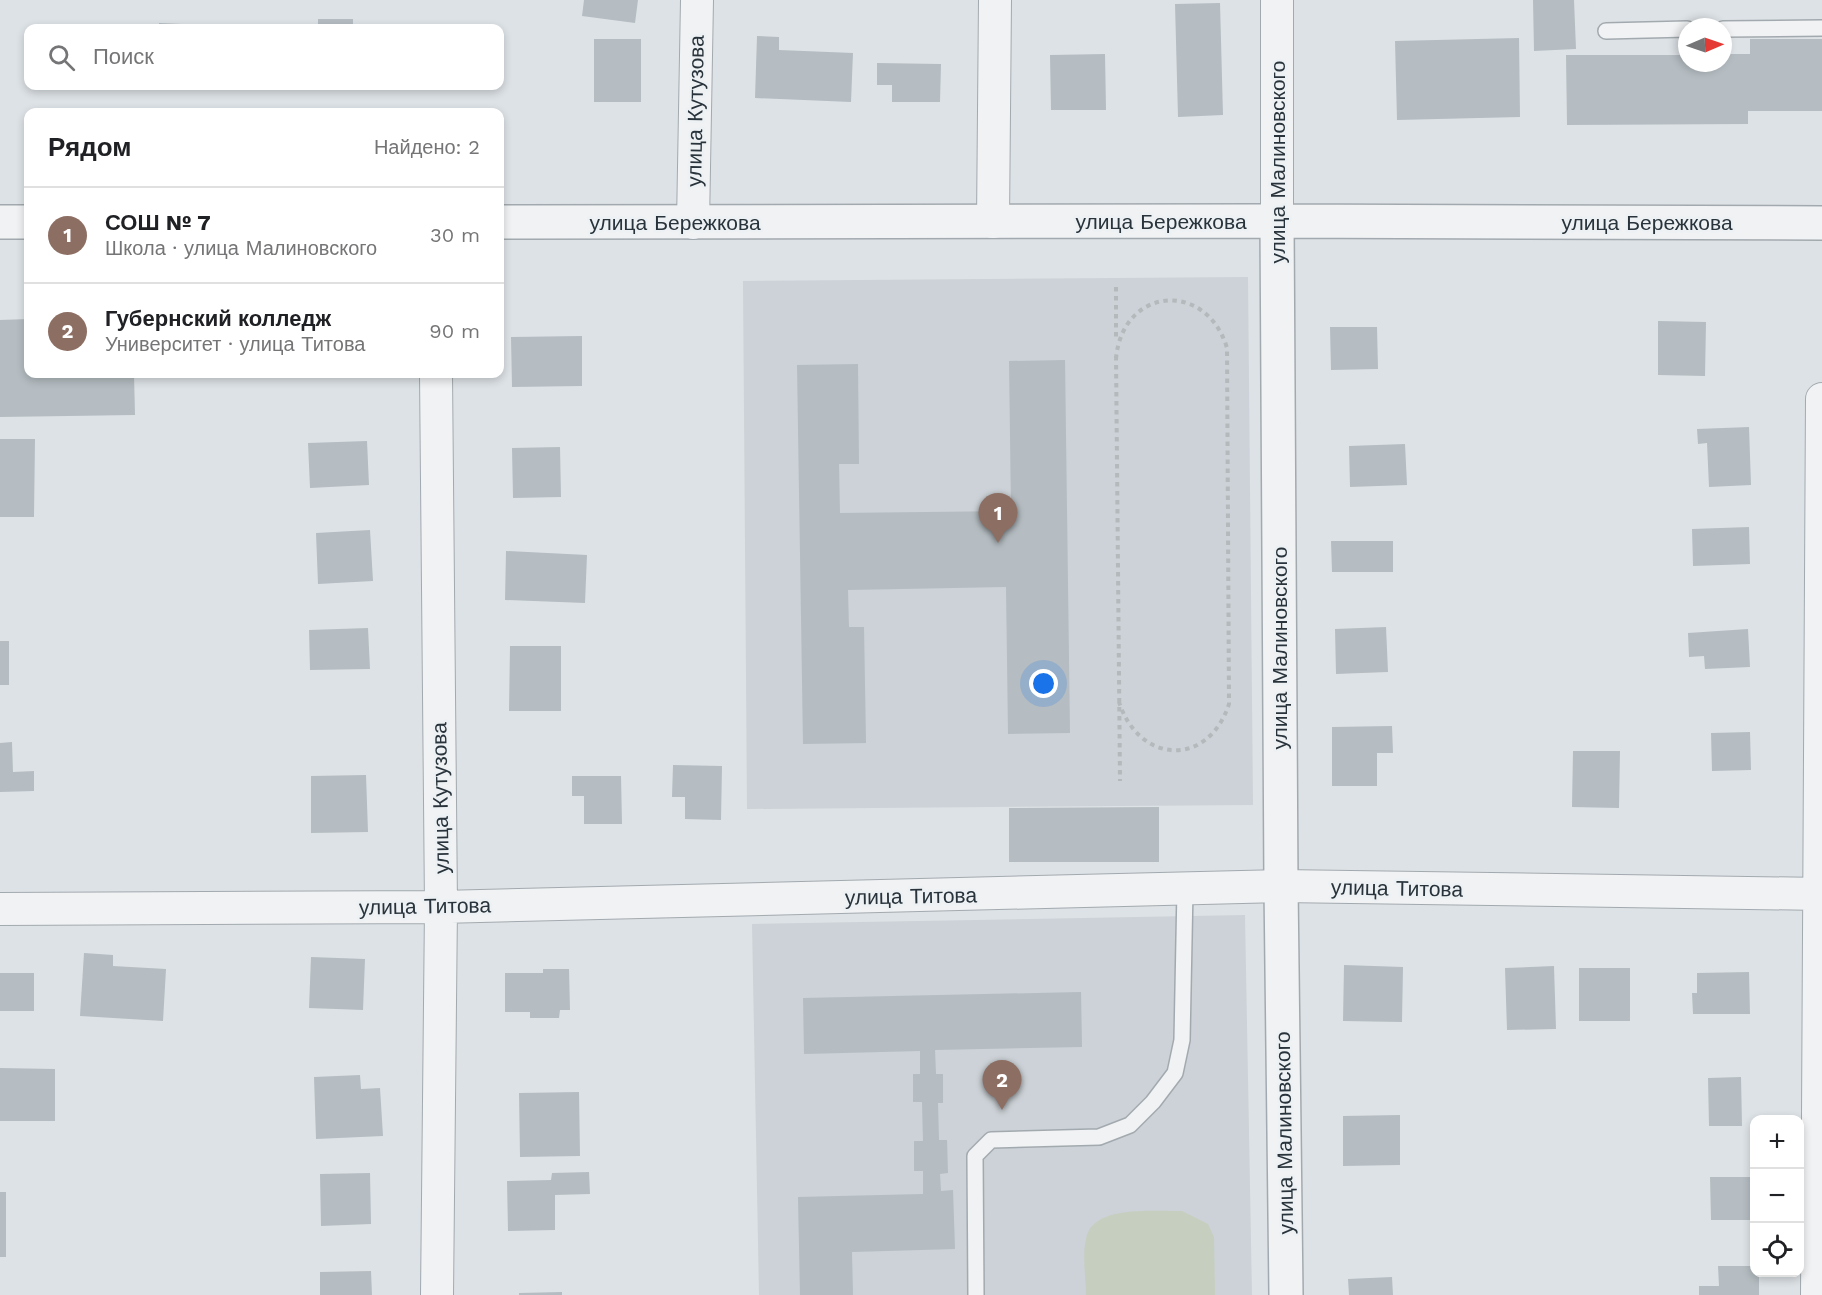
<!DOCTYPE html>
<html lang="ru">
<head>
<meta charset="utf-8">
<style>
  :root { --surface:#fff; --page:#f2f2f2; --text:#202124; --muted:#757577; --line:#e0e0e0; --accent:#111827 }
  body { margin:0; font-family:"Work Sans",sans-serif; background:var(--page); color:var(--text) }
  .controls { position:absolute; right:18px; bottom:18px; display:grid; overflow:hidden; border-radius:12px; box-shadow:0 3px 9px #0003 }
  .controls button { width:54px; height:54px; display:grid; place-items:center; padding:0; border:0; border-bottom:2px solid var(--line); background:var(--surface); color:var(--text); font:30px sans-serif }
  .compass { position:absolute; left:1678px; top:18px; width:54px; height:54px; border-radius:50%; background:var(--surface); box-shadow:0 3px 9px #0003; rotate:88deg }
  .you { position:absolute; left:1044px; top:684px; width:21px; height:21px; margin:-15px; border:4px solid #fff; border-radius:50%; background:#1a73e8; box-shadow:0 0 0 9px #1a73e833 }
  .badge { display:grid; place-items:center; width:39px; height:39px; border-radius:50%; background:var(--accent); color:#fff; font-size:20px; font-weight:700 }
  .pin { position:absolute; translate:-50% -50px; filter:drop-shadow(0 2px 3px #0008) }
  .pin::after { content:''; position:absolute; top:32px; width:21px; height:18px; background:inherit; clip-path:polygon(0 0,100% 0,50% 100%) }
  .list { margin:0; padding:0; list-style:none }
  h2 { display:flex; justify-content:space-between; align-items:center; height:78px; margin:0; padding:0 24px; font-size:26px }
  h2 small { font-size:20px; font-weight:400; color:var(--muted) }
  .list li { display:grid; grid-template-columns:39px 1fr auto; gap:18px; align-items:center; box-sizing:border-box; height:96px; padding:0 24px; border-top:2px solid var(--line) }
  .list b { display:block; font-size:22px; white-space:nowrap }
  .list p { margin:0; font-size:20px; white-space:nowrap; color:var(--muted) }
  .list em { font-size:20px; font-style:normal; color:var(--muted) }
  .icon { flex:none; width:33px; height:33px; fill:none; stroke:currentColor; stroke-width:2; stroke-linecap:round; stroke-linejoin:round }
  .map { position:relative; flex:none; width:1822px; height:1295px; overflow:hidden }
  .search { position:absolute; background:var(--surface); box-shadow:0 3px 9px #0003; left:24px; top:24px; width:480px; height:66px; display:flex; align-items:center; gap:15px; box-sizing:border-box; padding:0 21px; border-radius:12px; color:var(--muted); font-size:22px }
  .panel { position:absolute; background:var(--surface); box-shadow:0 3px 9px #0003; left:24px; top:108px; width:480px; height:270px; border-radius:12px }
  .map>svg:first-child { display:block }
  .built { fill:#ccd2d7 }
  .green { fill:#c6cfbf }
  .building { fill:#b5bdc2 }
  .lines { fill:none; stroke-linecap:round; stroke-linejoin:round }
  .service-casing { stroke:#a3aaaf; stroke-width:18 }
  .minor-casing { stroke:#a3aaaf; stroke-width:34 }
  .tertiary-casing { stroke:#a3aaaf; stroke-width:36 }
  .path { stroke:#b4b9bc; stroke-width:4; stroke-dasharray:4.5 4.5; stroke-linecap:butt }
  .service { stroke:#f0f2f4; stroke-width:15 }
  .minor { stroke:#f0f2f4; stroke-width:32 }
  .tertiary { stroke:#f0f2f4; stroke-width:33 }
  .labels { text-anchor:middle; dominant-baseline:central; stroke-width:5; stroke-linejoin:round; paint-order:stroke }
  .street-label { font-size:21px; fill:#28333b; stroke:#edf1f3 }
</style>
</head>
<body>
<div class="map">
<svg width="1822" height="1295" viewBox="0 0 1822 1295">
  <rect width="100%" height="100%" fill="#dde2e6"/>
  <path class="built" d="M1248 277 1253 805 747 809 743 281Z
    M1245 915 1252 1295H759L752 924Z"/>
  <path class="green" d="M1182 1211 1208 1224 1214 1237 1215 1295H1086C1086 1278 1082 1256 1086 1239 1092 1204 1155 1212 1182 1211Z"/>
  <path class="building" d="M584 0H638L635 23 582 16Z
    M1533 0H1574L1576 49 1534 51Z
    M1220 3 1223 115 1178 117 1175 4Z
    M318 19H353V28H318Z
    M159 23 205 25V28H159Z
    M757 36 779 37V50L853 53 851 102 755 98Z
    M1519 38 1520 117 1397 120 1395 41Z
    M594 39H641V102H594Z
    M1750 39H1822V111H1748V124L1567 125 1566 55H1687V63H1723V54H1750Z
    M1105 54 1106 110H1051L1050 55Z
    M877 63 941 64 940 102H892V85H877Z
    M414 86H470V90L414 88Z
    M28 319V374H134L135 415 0 417V320Z
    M1658 321 1706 322 1705 376 1658 375Z
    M1330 327H1377L1378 369 1331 370Z
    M582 336V386L512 387 511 337Z
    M1065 360 1070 733 1008 734 1006 587 848 590 849 627H864L866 743 803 744 797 365 858 364 859 464H839L840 513 1011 511 1009 361Z
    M1749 427 1751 485 1709 487 1707 443 1698 444 1697 429Z
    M0 439H35L34 517H0Z
    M367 441 369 485 310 488 308 443Z
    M1405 444 1407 485 1350 487 1349 446Z
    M560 447 561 497 513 498 512 448Z
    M1749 527 1750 564 1693 566 1692 529Z
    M370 530 373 581 318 584 316 533Z
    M1331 541H1393V572H1332Z
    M506 551 587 555 585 603 505 600Z
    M1386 627 1388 672 1336 674 1335 629Z
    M368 628 370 669 310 670 309 630Z
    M1748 629 1750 667 1705 669 1704 656 1689 657 1688 633Z
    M0 641H9V685H0Z
    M510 646H561V711H509Z
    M1392 726 1393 753H1377V786H1332V727Z
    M1750 732 1751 770 1712 771 1711 733Z
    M12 742 13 772 34 771V791L0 792V743Z
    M1573 751H1620L1619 808 1572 807Z
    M673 765 722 766 721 820 685 819V797H672Z
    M366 775 368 832 311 833V776Z
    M572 776H621L622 824H584V796H572Z
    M1159 807V862H1009V808Z
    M84 953 113 955V966L166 969 163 1021 80 1016Z
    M311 957 365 959 363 1010 309 1008Z
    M1344 965 1403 967 1402 1022 1343 1021Z
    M1554 966 1556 1029 1507 1030 1505 968Z
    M1579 968H1630V1021H1579Z
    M543 969H569L570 1010H560L559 1018H530V1012H505V973H543Z
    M1749 972 1750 1014H1693L1692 993H1697V973Z
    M0 973H34V1011H0Z
    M1081 992 1082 1047 935 1050 936 1074H943V1103H938L939 1140H947L948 1173 940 1174 941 1191 953 1190 955 1249 852 1252 853 1295H800L798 1197 923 1194V1171H914V1141H923L922 1102H913V1074H920V1051L804 1054 803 998Z
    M0 1068 55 1069V1121H0Z
    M360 1075 361 1089 380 1088 383 1136 316 1139 314 1077Z
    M1741 1077 1742 1126H1709L1708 1078Z
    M579 1092 580 1156 520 1157 519 1093Z
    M1400 1115V1165L1343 1166V1116Z
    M589 1172 590 1194 555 1195V1230L508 1231 507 1181 551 1180 552 1173Z
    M370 1173 371 1224 321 1226 320 1174Z
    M1710 1177H1754V1220H1711Z
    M0 1192H6V1257H0Z
    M1718 1266H1754V1272H1759V1295H1699V1286H1719Z
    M371 1271 372 1295H320V1272Z
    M1392 1277 1393 1295H1349L1348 1279Z
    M562 1292V1295H519V1293Z"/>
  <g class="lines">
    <g class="service-casing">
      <path id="service" d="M1723 29 1822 28
        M1606 31 1687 29
        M976 1295 975 1156 991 1140 1099 1137 1130 1125 1153 1102 1175 1073 1182 1040 1185 889"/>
    </g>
    <g class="minor-casing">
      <path id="minor" d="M1277 221V0
        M993 222 995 0
        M693 223 697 0
        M436 374 441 907 437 1295
        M0 909 441 907 1281 886 1822 894
        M1817 1295 1822 399"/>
    </g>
    <g class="tertiary-casing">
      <path id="tertiary" d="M1277 221 1281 886 1286 1295
        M0 222H28
        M500 222 1277 221 1822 223"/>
    </g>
    <path class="path" d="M1116 287V340
      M1116 356 1120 781
      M1116 359C1122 287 1206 279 1227 348L1229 704C1208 768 1139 764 1119 702"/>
    <use href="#service" class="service"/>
    <use href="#minor" class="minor"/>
    <use href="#tertiary" class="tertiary"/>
  </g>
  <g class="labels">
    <g class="street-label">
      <text transform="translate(695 111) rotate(-89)">улица Кутузова</text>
      <text transform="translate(1277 162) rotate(-90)">улица Малиновского</text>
      <text x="1161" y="221">улица Бережкова</text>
      <text x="675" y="222">улица Бережкова</text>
      <text x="1647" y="222">улица Бережкова</text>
      <text transform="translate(1279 648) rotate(-90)">улица Малиновского</text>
      <text transform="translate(440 798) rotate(-91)">улица Кутузова</text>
      <text transform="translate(1397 888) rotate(1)">улица Титова</text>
      <text transform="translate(911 896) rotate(-1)">улица Титова</text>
      <text transform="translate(425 906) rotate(-1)">улица Титова</text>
      <text transform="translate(1284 1133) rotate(-91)">улица Малиновского</text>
    </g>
  </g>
</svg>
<div class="controls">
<button>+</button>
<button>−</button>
<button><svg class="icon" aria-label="locate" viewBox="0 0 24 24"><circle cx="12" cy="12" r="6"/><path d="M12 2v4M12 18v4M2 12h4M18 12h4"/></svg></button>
</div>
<svg class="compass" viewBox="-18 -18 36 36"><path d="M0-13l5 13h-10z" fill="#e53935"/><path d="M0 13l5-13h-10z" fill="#757577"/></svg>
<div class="you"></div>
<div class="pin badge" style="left:998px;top:543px;background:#8d6e63">1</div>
<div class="pin badge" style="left:1002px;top:1110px;background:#8d6e63">2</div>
<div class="search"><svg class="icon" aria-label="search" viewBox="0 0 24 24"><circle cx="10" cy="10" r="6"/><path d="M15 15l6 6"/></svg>Поиск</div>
<section class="panel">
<h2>Рядом<small>Найдено: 2</small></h2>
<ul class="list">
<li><span class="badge" style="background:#8d6e63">1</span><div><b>СОШ № 7</b><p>Школа · улица Малиновского</p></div><em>30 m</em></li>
<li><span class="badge" style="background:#8d6e63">2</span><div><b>Губернский колледж</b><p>Университет · улица Титова</p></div><em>90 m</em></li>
</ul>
</section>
</div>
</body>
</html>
